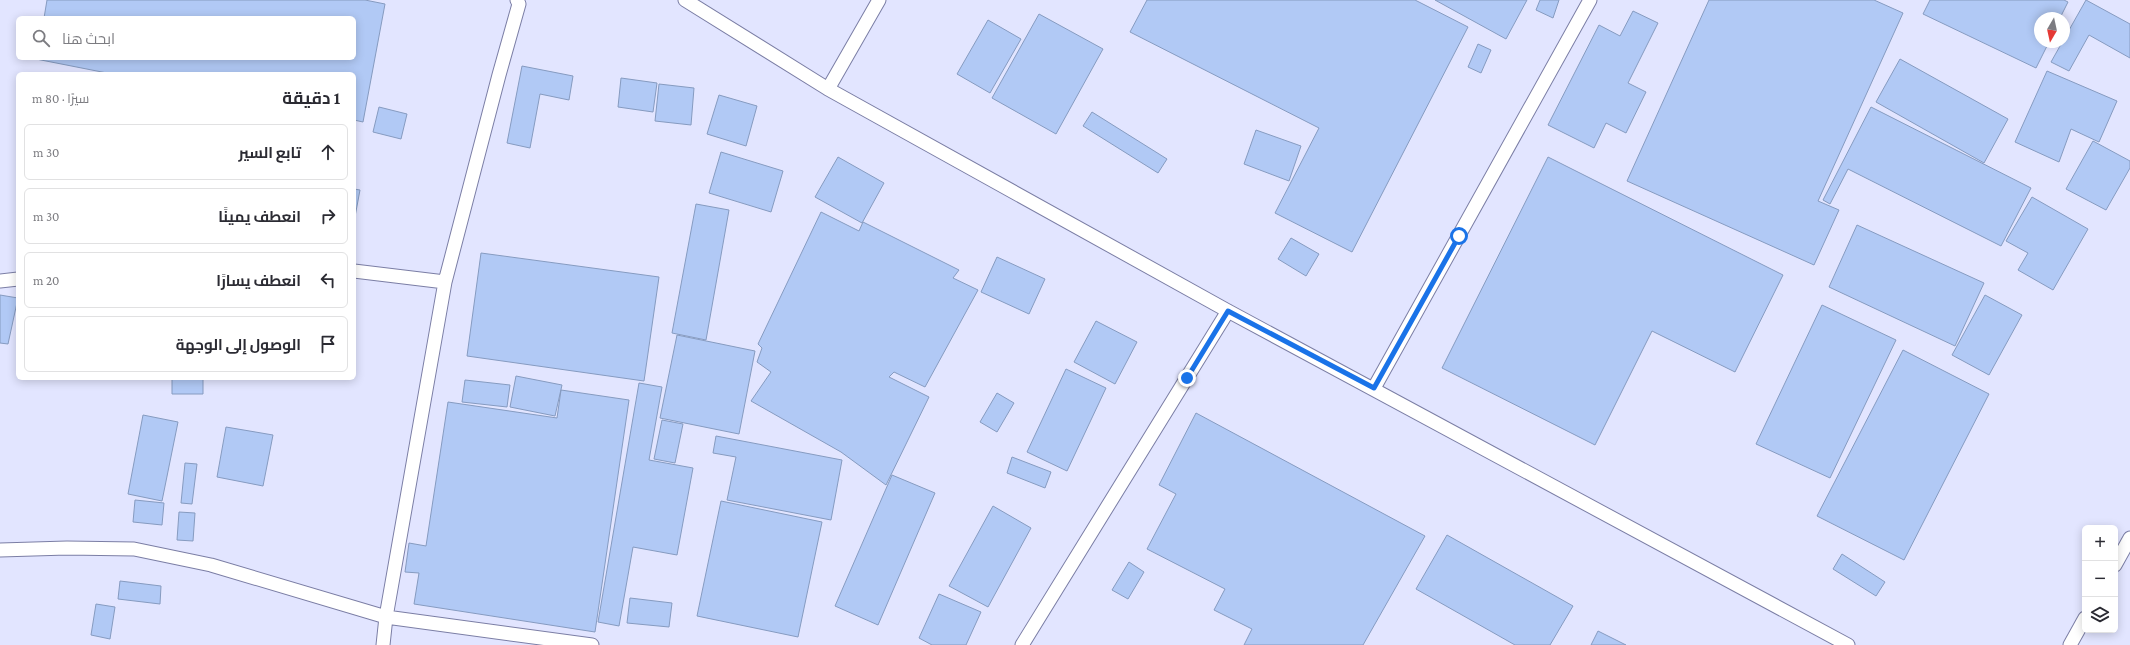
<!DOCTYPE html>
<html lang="ar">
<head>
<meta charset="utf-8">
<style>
  :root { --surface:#fff; --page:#f2f2f3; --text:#2b2b33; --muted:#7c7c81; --line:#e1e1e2 }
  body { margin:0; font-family:"Crimson Pro",Cairo,serif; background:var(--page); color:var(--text); direction:rtl }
  .controls { position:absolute; right:12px; bottom:12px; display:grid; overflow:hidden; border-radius:6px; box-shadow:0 2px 10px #0003 }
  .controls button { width:36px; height:36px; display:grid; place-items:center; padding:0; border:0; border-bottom:1px solid var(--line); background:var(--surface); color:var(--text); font:20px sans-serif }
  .compass { position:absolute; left:2034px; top:12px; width:36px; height:36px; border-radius:50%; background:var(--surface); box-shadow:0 2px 10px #0003; rotate:189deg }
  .stop { position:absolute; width:12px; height:12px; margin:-9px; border:3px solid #1a73e8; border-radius:50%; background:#fff }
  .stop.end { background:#1a73e8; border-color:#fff; box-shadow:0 1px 4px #0008 }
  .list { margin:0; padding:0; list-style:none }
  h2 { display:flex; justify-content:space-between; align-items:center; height:52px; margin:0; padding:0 16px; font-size:17px }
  h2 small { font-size:13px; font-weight:400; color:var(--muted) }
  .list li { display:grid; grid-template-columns:26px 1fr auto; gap:12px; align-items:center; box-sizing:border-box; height:56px; margin:0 8px 8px; padding:0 8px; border:1px solid var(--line); border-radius:6px }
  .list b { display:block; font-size:15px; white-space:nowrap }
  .list em { font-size:13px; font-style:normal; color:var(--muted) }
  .icon { flex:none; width:22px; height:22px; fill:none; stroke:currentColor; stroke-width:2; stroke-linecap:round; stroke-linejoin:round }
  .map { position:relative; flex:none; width:2130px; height:645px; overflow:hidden; direction:ltr }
  .search { position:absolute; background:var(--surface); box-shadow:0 2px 10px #0003; left:16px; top:16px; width:340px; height:44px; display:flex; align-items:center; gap:10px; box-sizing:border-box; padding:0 14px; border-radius:6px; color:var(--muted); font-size:15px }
  .panel { position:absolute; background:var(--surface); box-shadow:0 2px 10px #0003; left:16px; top:72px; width:340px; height:308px; border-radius:6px; direction:rtl }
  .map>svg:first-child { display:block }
  .building { fill:#b1c9f5; stroke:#869bc0 }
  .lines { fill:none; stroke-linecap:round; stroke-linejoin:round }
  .service-casing { stroke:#7b7ea5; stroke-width:15 }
  .service { stroke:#fff; stroke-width:13 }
  .route { stroke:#1a73e8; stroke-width:5 }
</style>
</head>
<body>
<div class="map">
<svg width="2130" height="645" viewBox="0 0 2130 645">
  <rect width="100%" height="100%" fill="#e2e5ff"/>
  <path class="building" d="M47 0H365L385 4 363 122 354 120V74H112L36 59 354 58V18H44Z
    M1147 0H1415L1468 27 1352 252 1275 213 1319 128 1130 32Z
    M1435 0H1527L1506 39Z
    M1540 0H1559L1553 18 1536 10Z
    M1709 0H1874L1903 13 1818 201 1839 210 1814 265 1627 181Z
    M1930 0H2064L2068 2 2060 18H2040V42H2049L2036 68 1923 14Z
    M2086 0 2130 24V58L2089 35 2069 71 2051 62Z
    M1633 11 1658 23 1628 83 1646 92 1626 133 1606 123 1594 148 1548 125 1599 25 1620 36Z
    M1039 14 1103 49 1056 134 992 98Z
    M988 20 1021 39 990 93 957 74Z
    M1478 44 1491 50 1481 73 1468 67Z
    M1900 59 2008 119 1984 163 1876 102Z
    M522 66 573 76 569 100 540 94 530 148 507 143Z
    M2047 71 2117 101 2099 142 2071 129 2059 162 2015 142Z
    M621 78 657 83 653 112 618 107Z
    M659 84 694 88 691 125 655 121Z
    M719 95 757 106 746 146 707 134Z
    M379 107 407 114 401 139 373 132Z
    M1871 107 2031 188 2001 246 1848 169 1830 204 1823 200Z
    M1092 112 1167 159 1158 173 1083 126Z
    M1256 130 1301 146 1289 181 1244 164Z
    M2093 141 2130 161V168L2106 210 2066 189Z
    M721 152 783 171 771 212 709 193Z
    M838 157 884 183 862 223 815 197Z
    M1548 157 1783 275 1735 372 1652 331 1595 445 1442 368Z
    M354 189 360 190 354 222Z
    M2032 197 2088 229 2053 290 2018 270 2028 253 2006 241Z
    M696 204 729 210 706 340 672 333Z
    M821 212 859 231 863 222 959 270 953 278 978 290 925 387 894 372 889 377 929 397 886 485 841 452 751 401 771 372 757 362 762 348 758 344Z
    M1857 225 1984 283 1955 346 1829 287Z
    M1291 238 1319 254 1306 276 1278 259Z
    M481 253 659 277 644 381 467 356Z
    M997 257 1045 279 1029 314 981 292Z
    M0 295 18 298 8 344 0 343Z
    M1985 295 2022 315 1989 375 1952 355Z
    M1822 305 1896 340 1830 478 1756 444Z
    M1096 321 1137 342 1115 384 1074 362Z
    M677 335 755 351 739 434 660 418Z
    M1903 350 1989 394 1904 560 1817 516Z
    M1066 369 1106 388 1067 471 1027 452Z
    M516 376 562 385 555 416 510 407Z
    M172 378H203V394H172Z
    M465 380 510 385 507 407 462 402Z
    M639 383 662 387 649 460 693 468 677 555 633 547 619 626 598 622Z
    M561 390 629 400 595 632 414 604 419 573 405 572 409 543 426 546 448 402 557 418Z
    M997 393 1014 403 997 432 980 422Z
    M1196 413 1425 536 1363 645H1244L1252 629 1214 610 1225 589 1147 549 1176 494 1159 485Z
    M143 415 178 422 162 501 128 494Z
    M662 420 683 424 675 463 654 459Z
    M226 427 273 435 263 486 217 477Z
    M716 436 842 460 831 520 727 500 736 457 713 453Z
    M1012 457 1051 472 1045 488 1007 473Z
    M185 463 197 464 192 504 181 503Z
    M892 475 935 493 878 625 835 606Z
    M135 500 164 503 162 525 133 522Z
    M721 501 822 522 798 637 697 616Z
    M993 506 1031 528 988 607 949 586Z
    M179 512 195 513 193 541 177 540Z
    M1447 535 1573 606 1550 645H1515L1416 589Z
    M1842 554 1885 582 1876 596 1833 569Z
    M1129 562 1144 572 1128 599 1112 590Z
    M120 581 161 586 160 604 118 599Z
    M939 594 981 612 966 645H932L919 638Z
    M630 598 672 603 669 627 627 623Z
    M96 604 115 607 110 639 91 635Z
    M1598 631 1626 645H1591Z"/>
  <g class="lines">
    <g class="service-casing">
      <path id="service" d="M685 0 828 89 1228 311 1848 645
        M828 89 879 0
        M354 271 445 282
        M0 281 18 279
        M1374 388 1590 0
        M0 550 67 548 134 549 211 565 386 617 592 645
        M2115 565 2130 538
        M383 645 386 617 445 282 499 75 519 4 517 0
        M1022 645 1228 311
        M2070 645 2085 618"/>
    </g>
    <use href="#service" class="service"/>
  </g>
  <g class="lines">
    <path class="route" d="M1187 378 1228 311 1374 388 1459 236"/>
  </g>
</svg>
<div class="controls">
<button>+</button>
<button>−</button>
<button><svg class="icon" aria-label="layers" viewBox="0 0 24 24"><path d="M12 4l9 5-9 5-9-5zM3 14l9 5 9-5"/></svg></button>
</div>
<svg class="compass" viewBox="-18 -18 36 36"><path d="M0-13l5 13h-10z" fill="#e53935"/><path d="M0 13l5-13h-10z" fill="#7c7c81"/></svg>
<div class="stop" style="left:1459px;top:236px"></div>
<div class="stop end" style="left:1187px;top:378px"></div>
<div class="search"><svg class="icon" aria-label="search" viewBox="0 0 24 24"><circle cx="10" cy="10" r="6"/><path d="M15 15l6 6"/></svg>ابحث هنا</div>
<section class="panel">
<h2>1 دقيقة<small>سيرًا · 80 m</small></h2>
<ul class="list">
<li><svg class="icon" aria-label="ahead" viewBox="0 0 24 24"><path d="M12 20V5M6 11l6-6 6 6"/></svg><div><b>تابع السير</b></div><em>30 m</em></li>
<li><svg class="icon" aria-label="right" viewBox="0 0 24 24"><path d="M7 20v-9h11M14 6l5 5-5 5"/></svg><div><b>انعطف يمينًا</b></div><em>30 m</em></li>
<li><svg class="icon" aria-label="left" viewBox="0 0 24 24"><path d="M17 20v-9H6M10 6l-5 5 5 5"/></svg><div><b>انعطف يسارًا</b></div><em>20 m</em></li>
<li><svg class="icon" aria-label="arrive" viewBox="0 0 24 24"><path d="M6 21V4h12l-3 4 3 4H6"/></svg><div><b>الوصول إلى الوجهة</b></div></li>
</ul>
</section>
</div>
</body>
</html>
